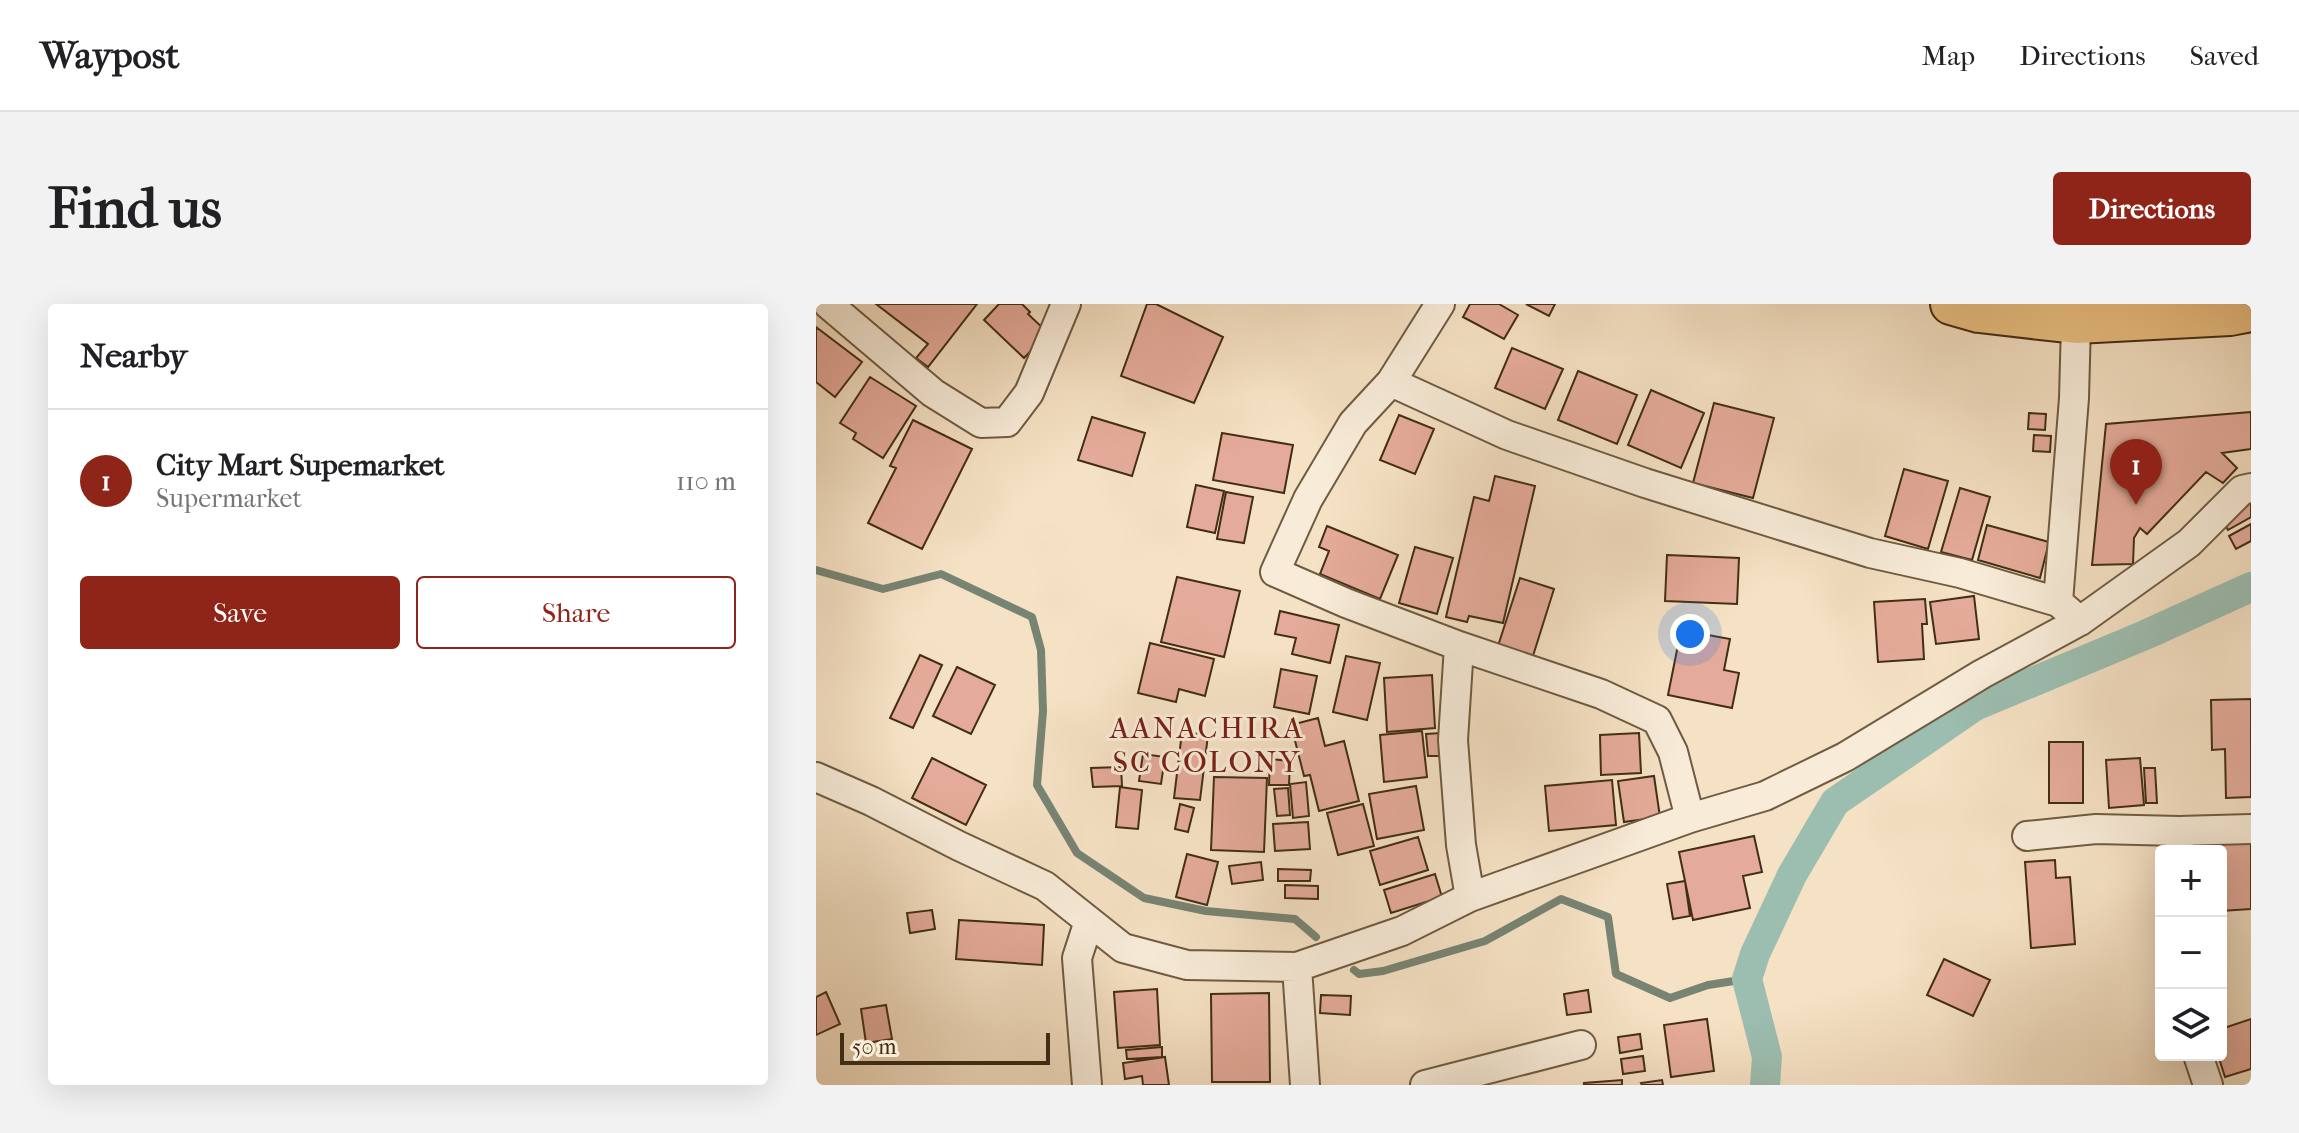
<!DOCTYPE html>
<html lang="en">
<head>
<meta charset="utf-8">
<style>
  :root { --surface:#fff; --page:#f2f2f2; --text:#202124; --muted:#757577; --line:#e0e0e0; --accent:#8f2418 }
  body { margin:0; font-family:"IM FELL French Canon",serif; background:var(--page); color:var(--text) }
  .controls { position:absolute; right:24px; bottom:24px; display:grid; overflow:hidden; border-radius:8px; box-shadow:0 8px 32px #0002 }
  .controls button { width:72px; height:72px; display:grid; place-items:center; padding:0; border:0; border-bottom:2px solid var(--line); background:var(--surface); color:var(--text); font:40px sans-serif }
  .scale { position:absolute; left:24px; bottom:20px; width:210px; box-sizing:border-box; padding-left:8px; border:4px solid #422e15; border-top:0; font-size:22px; line-height:28px; white-space:nowrap; color:#422e15; -webkit-text-stroke:6px #f8ecd9; paint-order:stroke }
  .you { position:absolute; left:874px; top:330px; width:28px; height:28px; margin:-20px; border:6px solid #fff; border-radius:50%; background:#1a73e8; box-shadow:0 0 0 12px #1a73e833 }
  .badge { display:grid; place-items:center; width:52px; height:52px; border-radius:50%; background:var(--accent); color:#fff; font-size:26px; font-weight:700 }
  .pin { position:absolute; translate:-50% -66px; filter:drop-shadow(0 2px 4px #0008) }
  .pin::after { content:''; position:absolute; top:42px; width:28px; height:24px; background:inherit; clip-path:polygon(0 0,100% 0,50% 100%) }
  .list { margin:0; padding:0; list-style:none }
  h2 { display:flex; justify-content:space-between; align-items:center; height:104px; margin:0; padding:0 32px; font-size:34px }
  h2 small { font-size:26px; font-weight:400; color:var(--muted) }
  .list li { display:grid; grid-template-columns:52px 1fr auto; gap:24px; align-items:center; box-sizing:border-box; height:144px; padding:0 32px; border-top:2px solid var(--line) }
  .list b { display:block; font-size:30px; white-space:nowrap }
  .list p { margin:0; font-size:26px; white-space:nowrap; color:var(--muted) }
  .list em { font-size:26px; font-style:normal; color:var(--muted) }
  .actions { display:flex; gap:16px; padding:24px 32px }
  .actions a { flex:1; padding:18px 0; border:2px solid var(--accent); border-radius:8px; text-align:center; font-size:28px; color:var(--accent) }
  .actions .main { background:var(--accent); color:#fff }
  .icon { flex:none; width:44px; height:44px; fill:none; stroke:currentColor; stroke-width:2; stroke-linecap:round; stroke-linejoin:round }
  .map { position:relative; flex:none; width:1435px; height:781px; overflow:hidden; border-radius:8px }
  header { display:flex; align-items:center; gap:48px; box-sizing:border-box; height:112px; padding:0 40px; background:var(--surface); border-bottom:2px solid var(--line) }
  header strong { font-size:38px }
  nav { display:flex; gap:44px; margin-inline-start:auto; font-size:28px }
  .intro { display:flex; align-items:center; justify-content:space-between; box-sizing:border-box; height:192px; padding:0 48px }
  h1 { margin:0; font-size:56px }
  .button { padding:20px 36px; border-radius:8px; background:var(--accent); color:#fff; font-size:28px; font-weight:700 }
  main { display:flex; gap:48px; padding:0 48px }
  aside { flex:1; background:var(--surface); border-radius:8px; box-shadow:0 8px 32px #0002 }
  .map>svg:first-child { display:block }
  .lines { fill:none; stroke-linecap:round; stroke-linejoin:round }
  .stream { stroke:#788473; stroke-width:8 }
  .canal { stroke:#9cbeb1; stroke-width:30 }
  .building { fill:#e5ab9a; stroke:#422e15; stroke-width:2 }
  .minor-casing { stroke:#6f5b41; stroke-width:32 }
  .highway-casing { stroke:#422e15; stroke-width:44 }
  .minor { stroke:#f8ecd9; stroke-width:28 }
  .highway { stroke:#eac082; stroke-width:40 }
  .labels { text-anchor:middle; dominant-baseline:central; stroke-width:6; stroke-linejoin:round; paint-order:stroke }
  .neighbourhood-label { font-size:30px; letter-spacing:2px; fill:#7a1f14; stroke:#f8ecd9 }
</style>
</head>
<body>
<header>
<strong>Waypost</strong>
<nav><a>Map</a><a>Directions</a><a>Saved</a></nav>
</header>
<div class="intro"><h1>Find us</h1><a class="button">Directions</a></div>
<main>
<aside>
<h2>Nearby<small></small></h2>
<ul class="list">
<li><span class="badge">1</span><div><b>City Mart Supemarket</b><p>Supermarket</p></div><em>110 m</em></li>
</ul>
<div class="actions"><a class="main">Save</a><a>Share</a></div>
</aside>
<div class="map">
<svg width="1435" height="781" viewBox="0 0 1435 781">
  <rect width="100%" height="100%" fill="#f5e1c4"/>
  <filter id="stains"><feTurbulence type="fractalNoise" baseFrequency=".0025" numOctaves="4"/><feColorMatrix values="0 0 0 0 .2 0 0 0 0 .09 0 0 0 0 .02 0 0 0 .5 -.17"/></filter>
  <radialGradient id="worn" r=".72"><stop offset=".6" stop-color="#630" stop-opacity="0"/><stop offset="1" stop-color="#630" stop-opacity=".3"/></radialGradient>
  <g class="lines">
    <path class="stream" d="M0 266 67 285 125 270 216 313 225 346 227 407 221 481 261 549 328 594 390 607 479 615 500 633
      M538 666 543 670 567 667 669 637 745 595 792 613 800 670 854 694 892 681 931 675"/>
    <path class="canal" d="M949 781 951 753 931 675 939 650 976 571 1019 498 1159 402 1329 331 1435 283"/>
  </g>
  <path class="building" d="M60 0H161L112 63 100 54 112 40Z
    M183 0H206L214 8 212 10 232 29 208 54 168 16Z
    M331 0H340L407 33 378 99 305 72Z
    M654 0H683L702 11 688 35 647 13Z
    M710 0H739L733 12Z
    M0 23 46 58 19 93 0 78Z
    M696 44 747 65 729 105 679 84Z
    M762 67 821 91 801 140 742 116Z
    M54 73 100 102 67 154 37 135 40 129 24 119Z
    M835 86 888 109 865 164 812 141Z
    M898 99 958 114 937 194 877 179Z
    M1435 108V145L1406 149 1421 164 1407 179 1390 168 1331 230 1324 224 1318 234 1317 260 1276 261 1290 120Z
    M1213 109 1230 110 1229 126 1212 125Z
    M583 111 618 125 599 170 564 156Z
    M276 113 329 129 316 172 262 156Z
    M97 116 156 145 106 245 52 219 80 164 74 162Z
    M406 129 477 141 468 189 397 176Z
    M1218 131 1235 132 1234 148 1217 147Z
    M1088 165 1132 177 1112 245 1069 232Z
    M679 172 719 182 687 319 653 312 651 318 630 313 658 193 673 197Z
    M380 181 408 187 399 229 371 223Z
    M1144 184 1174 193 1156 256 1125 248Z
    M410 188 437 193 428 239 401 235Z
    M1435 197V213L1412 226 1405 213Z
    M1435 220V237L1420 245 1413 232Z
    M1171 221 1233 238 1224 274 1162 256Z
    M511 222 582 251 564 295 504 270 513 247 503 243Z
    M599 243 637 254 621 310 583 299Z
    M851 251 923 254 921 300 849 297Z
    M361 273 424 287 408 353 345 338Z
    M704 274 738 285 716 355 681 345Z
    M1158 292 1163 335 1120 340 1114 298Z
    M1109 295 1111 320H1106L1108 355 1062 358 1058 298Z
    M464 307 523 321 514 359 476 350 480 334 459 330Z
    M865 326 914 335 908 366 923 369 916 404 852 391Z
    M334 339 398 355 389 392 363 385 360 398 322 389Z
    M104 351 126 361 97 424 74 414Z
    M530 352 564 359 551 416 517 408Z
    M141 363 179 381 155 430 117 412Z
    M465 365 501 372 493 410 458 403Z
    M616 371 619 424 571 428 568 374Z
    M1435 395V493L1410 494 1409 445 1396 446 1395 396Z
    M502 414 509 442 528 437 543 497 503 507 494 471 488 472 475 421Z
    M606 427 611 473 568 478 564 431Z
    M366 428 392 431 384 496 358 494Z
    M625 429 626 452H612L610 430Z
    M823 429 825 469 785 471 784 431Z
    M1233 438H1267V499H1233Z
    M327 450 349 453 345 480 323 477Z
    M116 454 170 481 150 521 96 494Z
    M1324 454 1328 501 1293 504 1290 456Z
    M454 455 474 457 473 481H453Z
    M305 463 306 482 277 483 275 464Z
    M1328 464H1339L1341 499H1330Z
    M838 472 844 513 808 518 802 477Z
    M398 473 451 474 448 548 395 546Z
    M796 476 800 521 733 527 729 482Z
    M490 478 493 512 477 514 474 480Z
    M600 482 608 526 561 535 553 490Z
    M304 483 326 486 322 525 300 523Z
    M472 484 474 511 461 512 458 485Z
    M364 500 378 504 372 528 359 525Z
    M547 500 558 542 522 551 511 509Z
    M492 518 494 545 459 547 457 520Z
    M938 532 946 568 927 572 934 604 877 616 863 548Z
    M602 533 612 566 564 581 554 547Z
    M1435 537V605L1405 607V547H1381L1380 541Z
    M371 550 402 558 391 601 360 593Z
    M1239 556 1240 574 1254 573 1259 640 1215 644 1209 558Z
    M445 558 447 576 416 580 413 562Z
    M462 565 495 566 494 577H462Z
    M619 570 626 593 575 609 568 586Z
    M869 577 874 612 857 615 851 580Z
    M469 581 502 582V595L469 594Z
    M116 606 119 625 94 629 91 609Z
    M143 616 228 621 226 661 140 655Z
    M1128 655 1174 676 1157 712 1111 691Z
    M341 685 344 741 302 744 298 688Z
    M772 686 775 708 751 711 748 690Z
    M10 688 24 720 0 731V693Z
    M453 689 454 778H396L395 690Z
    M505 691 535 692 534 711 504 709Z
    M70 701 76 735 50 739 45 705Z
    M891 715 898 767 855 773 848 721Z
    M1435 715V765L1409 773 1402 751H1405V725Z
    M824 730 826 745 804 749 802 733Z
    M346 743V753L311 755 310 746Z
    M827 752 829 767 807 770 805 755Z
    M349 753 353 781H327L326 772 309 775 307 759Z
    M806 776V781H768V779Z
    M846 776 847 781H826L825 779Z"/>
  <g class="lines">
    <g class="minor-casing">
      <path id="minor" d="M12 0 117 89 165 119 191 118 213 89 250 0
        M624 0 575 78 537 119 492 195 459 268 530 299 643 342 785 390 841 416 857 448 874 514
        M575 78 691 131 829 179 1054 249 1144 269 1242 298 1264 317
        M1242 298 1258 94 1260 19
        M643 342 637 436 645 541 654 593
        M0 473 55 497 143 542 229 582 307 644 371 661 481 663 586 627 654 593 874 514 949 492 1029 453 1166 370 1264 317 1373 239 1426 186 1435 184
        M1211 532 1280 525 1363 527
        M1363 547V527L1435 525
        M481 663 489 781
        M1382 751 1392 781
        M271 781 261 654 273 617
        M609 781 765 741"/>
    </g>
    <g class="highway-casing">
      <path id="highway" d="M1135 0 1163 8 1260 19 1414 11 1435 7"/>
    </g>
    <use href="#minor" class="minor"/>
    <use href="#highway" class="highway"/>
  </g>
  <g class="labels">
    <g class="neighbourhood-label">
      <text x="391" y="424">AANACHIRA<tspan x="391" dy="34">SC COLONY</tspan></text>
    </g>
  </g>
  <rect width="100%" height="100%" filter="url(#stains)"/>
  <rect width="100%" height="100%" fill="url(#worn)"/>
</svg>
<div class="controls">
<button>+</button>
<button>−</button>
<button><svg class="icon" aria-label="layers" viewBox="0 0 24 24"><path d="M12 4l9 5-9 5-9-5zM3 14l9 5 9-5"/></svg></button>
</div>
<div class="scale">50 m</div>
<div class="you"></div>
<div class="pin badge" style="left:1320px;top:201px">1</div>
</div>
</main>
</body>
</html>
